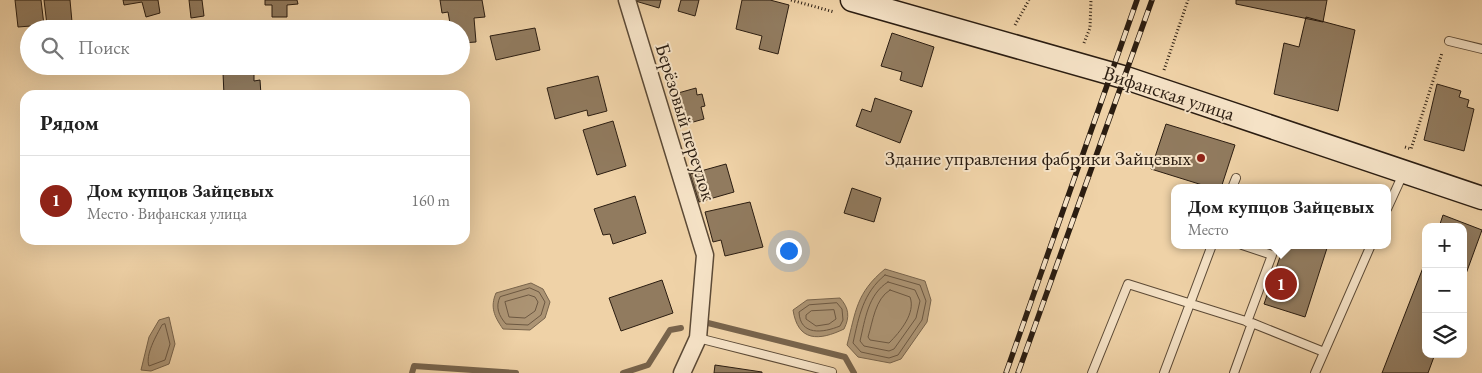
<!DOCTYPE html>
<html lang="ru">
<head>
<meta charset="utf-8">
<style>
  :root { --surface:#fff; --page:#f6f6f6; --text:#222; --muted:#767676; --line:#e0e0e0; --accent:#8f2418 }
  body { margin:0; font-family:"EB Garamond",serif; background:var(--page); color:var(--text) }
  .controls { position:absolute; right:15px; bottom:15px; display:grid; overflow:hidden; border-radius:10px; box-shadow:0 5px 20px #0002 }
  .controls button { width:45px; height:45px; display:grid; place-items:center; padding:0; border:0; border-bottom:1px solid var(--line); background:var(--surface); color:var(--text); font:25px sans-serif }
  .you { position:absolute; left:788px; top:250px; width:18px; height:18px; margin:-12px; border:4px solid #fff; border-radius:50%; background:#1a73e8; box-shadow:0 0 0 8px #1a73e833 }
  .badge { display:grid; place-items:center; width:32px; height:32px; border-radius:50%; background:var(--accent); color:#fff; font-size:16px; font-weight:700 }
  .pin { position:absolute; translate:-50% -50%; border:2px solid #fff; box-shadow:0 1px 5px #0006 }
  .popup { position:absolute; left:1171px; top:184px; width:220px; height:65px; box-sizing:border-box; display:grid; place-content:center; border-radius:10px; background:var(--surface); filter:drop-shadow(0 1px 4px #0005); font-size:16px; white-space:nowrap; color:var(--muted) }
  .popup b { font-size:19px; color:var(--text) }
  .popup::after { content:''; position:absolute; left:50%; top:100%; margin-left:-10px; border:10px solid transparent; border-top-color:var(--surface) }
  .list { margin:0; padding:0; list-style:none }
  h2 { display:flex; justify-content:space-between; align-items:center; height:65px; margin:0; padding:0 20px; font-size:21px }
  h2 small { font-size:16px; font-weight:400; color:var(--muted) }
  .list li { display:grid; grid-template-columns:32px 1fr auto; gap:15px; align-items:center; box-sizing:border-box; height:90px; padding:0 20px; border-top:1px solid var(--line) }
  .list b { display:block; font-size:19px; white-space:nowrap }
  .list p { margin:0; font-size:16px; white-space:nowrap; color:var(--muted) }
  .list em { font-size:16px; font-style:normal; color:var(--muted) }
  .icon { flex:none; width:28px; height:28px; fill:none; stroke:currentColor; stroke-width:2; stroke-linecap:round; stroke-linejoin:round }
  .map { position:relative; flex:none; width:1482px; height:373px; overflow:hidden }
  .search { position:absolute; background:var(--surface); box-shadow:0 5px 20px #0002; left:20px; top:20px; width:450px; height:55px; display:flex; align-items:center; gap:12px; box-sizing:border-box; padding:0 18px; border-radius:28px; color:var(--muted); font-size:19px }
  .panel { position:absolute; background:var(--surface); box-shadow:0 5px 20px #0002; left:20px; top:90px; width:450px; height:155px; border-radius:15px }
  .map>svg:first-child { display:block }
  .water { fill:#ac9474; stroke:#78644c }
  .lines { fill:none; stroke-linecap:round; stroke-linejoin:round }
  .shore { stroke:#6c5842; stroke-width:1 }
  .stream { stroke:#78644c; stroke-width:6 }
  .building { fill:#917b5f; stroke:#2b1d11 }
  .service-casing { stroke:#5c4a36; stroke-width:10 }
  .minor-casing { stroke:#5c4a36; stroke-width:19 }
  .secondary-casing { stroke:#2b1d11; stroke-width:25 }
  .path { stroke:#2b1d11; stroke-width:3; stroke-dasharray:1 2.5; stroke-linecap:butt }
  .service { stroke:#f5e2c6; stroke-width:8 }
  .minor { stroke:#f5e2c6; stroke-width:16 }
  .secondary { stroke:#f5e2c6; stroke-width:22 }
  .rail-casing { stroke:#2b1d11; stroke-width:5.5 }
  .rail { stroke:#f5e2c6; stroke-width:4; stroke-dasharray:11; stroke-linecap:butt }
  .poi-dot { fill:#8f2418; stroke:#f5e2c6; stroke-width:2 }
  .labels { text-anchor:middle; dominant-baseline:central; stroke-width:4; stroke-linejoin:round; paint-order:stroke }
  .street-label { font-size:20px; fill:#2b1d11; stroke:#f5e2c6 }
  .poi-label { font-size:20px; fill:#2b1d11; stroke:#f5e2c6; text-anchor:end }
</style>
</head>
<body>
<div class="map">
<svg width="1482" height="373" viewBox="0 0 1482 373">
  <rect width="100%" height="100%" fill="#efd2a7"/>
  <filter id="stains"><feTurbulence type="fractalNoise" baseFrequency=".004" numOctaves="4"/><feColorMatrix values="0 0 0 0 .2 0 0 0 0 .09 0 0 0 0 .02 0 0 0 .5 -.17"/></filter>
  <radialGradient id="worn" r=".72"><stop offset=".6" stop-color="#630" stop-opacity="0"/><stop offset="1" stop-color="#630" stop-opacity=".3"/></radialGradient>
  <path class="water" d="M885 269 925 281 931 300 927 322 901 359 890 363 858 357 847 345C856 311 856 293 885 269Z
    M531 283 543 289 550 302 545 318 530 330 503 329C494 316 490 307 496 293Z
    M840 298C849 308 850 317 844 329 819 341 798 342 793 310L807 300Z
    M169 317 175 344 169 364 151 371 141 370 149 337 159 320Z"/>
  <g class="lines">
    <path class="shore" d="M885 275 920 285 926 301 922 320 898 355 889 358 861 352 853 343C859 316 863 293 885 275Z
      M888 282 915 290 920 301 916 318 894 349 889 351 864 346 860 341C865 320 868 294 888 282Z
      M530 288 539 292 545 302 541 315 528 325 506 324C499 316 495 307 500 297Z
      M890 290 910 297C916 313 900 332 889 343L870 340 868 337C873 321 875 299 890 290Z
      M529 295 535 297 538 302 535 311 525 318 509 317 505 302Z
      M837 303 842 309 843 320 840 326C823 333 800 336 799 312L809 305Z
      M834 310 836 319 829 324 816 326 806 319V315L811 311Z
      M165 324 170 344 165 360 149 366C145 355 156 336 162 325Z"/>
    <path class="stream" d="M708 323 845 357 854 373
      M412 373 414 366 516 373
      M623 373 648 365 670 330 681 328"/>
  </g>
  <path class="building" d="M15 0H41L44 25 18 27Z
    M44 0H70L72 22 47 25Z
    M123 0H158L160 13 146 17 142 2 124 5Z
    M189 0H202L204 16 191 18Z
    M265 0H297L298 4 287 5V17H272V5H265Z
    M440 0H482L485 17 474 18 476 42 461 43V29H451L448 12 442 13Z
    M632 0H661L659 8Z
    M681 0H699L695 16 678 11Z
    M742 0H770L789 5 778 54 759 49 762 36 736 29Z
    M1236 0H1327L1323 22 1236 4Z
    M1306 17 1355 30 1338 111 1274 94 1284 43 1299 47Z
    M535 28 540 50 496 60 490 36Z
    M892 33 934 47 922 87 900 80 902 72 881 66Z
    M223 73H254V81L260 80 261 95H224Z
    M598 76 607 111 588 116 587 110 555 119 547 88Z
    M1437 84 1461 91 1459 97 1469 100 1467 107 1474 109 1464 151 1424 140Z
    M696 88 697 95 702 94 705 106 701 107 704 119 679 126 671 95Z
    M875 98 912 111 900 143 856 126 862 109 871 112Z
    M613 121 626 166 597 175 583 130Z
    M1166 124 1235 145 1221 188H1212L1151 169Z
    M726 164 734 192 699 202 690 174Z
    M852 188 881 198 874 222 844 213Z
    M635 196 646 233 613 244 610 234 603 235 594 209Z
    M750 202 763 247 725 256 721 240 713 242 705 212Z
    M1443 215 1482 230 1463 282V227H1439Z
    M1284 245H1328L1305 317 1264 304Z
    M1426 260V354H1435L1428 373H1382Z
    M662 280 673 313 621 331 609 298Z
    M715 365 762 372V373H714Z"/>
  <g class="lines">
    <g class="service-casing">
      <path id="service" d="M1449 41 1482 49
        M1232 188 1236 178
        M1387 209 1403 174
        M1242 245 1272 255 1247 322
        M698 338 832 372
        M1092 373 1128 284 1252 323
        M1164 373 1212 245
        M1234 373 1252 323 1324 352
        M1315 373 1371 245"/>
    </g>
    <g class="minor-casing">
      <path id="minor" d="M627 0 705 255 698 338 682 373"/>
    </g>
    <g class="secondary-casing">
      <path id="secondary" d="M852 0 1123 77 1482 198"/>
    </g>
    <path class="path" d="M791 0 834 12
      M1015 25 1029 0
      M1084 43 1090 28 1091 0
      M1164 70 1188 0
      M1405 147 1411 149 1442 53"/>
    <use href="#service" class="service"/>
    <use href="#minor" class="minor"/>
    <use href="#secondary" class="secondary"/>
    <g class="rail-casing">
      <path id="rail" d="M1006 373 1137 0
        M1018 373 1152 0"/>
    </g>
    <use href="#rail" class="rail"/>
  </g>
  <circle class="poi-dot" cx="1201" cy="158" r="5"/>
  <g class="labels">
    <g class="street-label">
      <text transform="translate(1169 93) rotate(18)">Вифанская улица</text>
      <text transform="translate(686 122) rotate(73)">Берёзовый переулок</text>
    </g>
    <g class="poi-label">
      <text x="1191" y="158">Здание управления фабрики Зайцевых</text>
    </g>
  </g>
  <rect width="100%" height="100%" filter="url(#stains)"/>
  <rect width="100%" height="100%" fill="url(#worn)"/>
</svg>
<div class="controls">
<button>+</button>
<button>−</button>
<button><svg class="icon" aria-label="layers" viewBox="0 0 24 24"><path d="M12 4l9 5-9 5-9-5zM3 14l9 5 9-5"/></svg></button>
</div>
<div class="you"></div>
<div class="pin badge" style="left:1281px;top:284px">1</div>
<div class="popup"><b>Дом купцов Зайцевых</b>Место</div>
<div class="search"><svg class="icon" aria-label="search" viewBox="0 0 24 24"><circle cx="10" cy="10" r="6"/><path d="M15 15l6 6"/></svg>Поиск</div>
<section class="panel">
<h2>Рядом<small></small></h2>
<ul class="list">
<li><span class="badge">1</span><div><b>Дом купцов Зайцевых</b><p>Место · Вифанская улица</p></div><em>160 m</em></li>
</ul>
</section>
</div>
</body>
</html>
